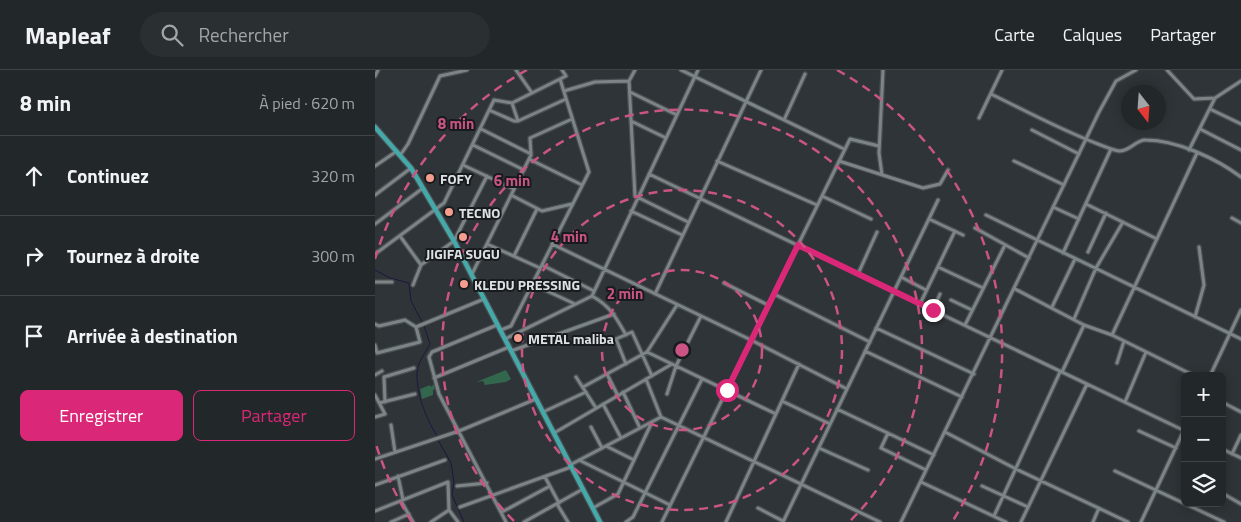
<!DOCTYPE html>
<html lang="fr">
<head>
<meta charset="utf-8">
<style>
  :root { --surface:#222729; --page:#2a2f31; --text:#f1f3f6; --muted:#a2a5a8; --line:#3f4446; --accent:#db2777 }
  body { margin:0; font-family:"Titillium Web",sans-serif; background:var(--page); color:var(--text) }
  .controls { position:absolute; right:15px; bottom:15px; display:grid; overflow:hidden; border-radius:8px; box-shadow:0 2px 12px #0003 }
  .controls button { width:45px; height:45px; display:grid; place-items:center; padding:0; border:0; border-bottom:1px solid var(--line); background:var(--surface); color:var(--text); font:25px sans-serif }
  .compass { position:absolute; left:746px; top:15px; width:45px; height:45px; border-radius:50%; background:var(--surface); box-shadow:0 2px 12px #0003; rotate:163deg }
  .stop { position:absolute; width:15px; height:15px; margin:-11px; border:4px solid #db2777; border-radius:50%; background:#fff }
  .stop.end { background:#db2777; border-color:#fff; box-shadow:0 1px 5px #0008 }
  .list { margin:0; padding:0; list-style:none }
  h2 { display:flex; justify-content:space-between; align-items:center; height:65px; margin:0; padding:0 20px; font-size:21px }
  h2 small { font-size:16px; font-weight:400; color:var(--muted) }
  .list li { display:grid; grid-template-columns:32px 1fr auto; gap:15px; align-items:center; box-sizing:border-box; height:80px; padding:0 20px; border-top:1px solid var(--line) }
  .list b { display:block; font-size:19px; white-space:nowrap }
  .list em { font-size:16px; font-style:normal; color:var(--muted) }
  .actions { display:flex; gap:10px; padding:15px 20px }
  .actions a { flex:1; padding:11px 0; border:1px solid var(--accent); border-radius:8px; text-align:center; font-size:18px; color:var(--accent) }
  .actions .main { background:var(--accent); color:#fff }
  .icon { flex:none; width:28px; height:28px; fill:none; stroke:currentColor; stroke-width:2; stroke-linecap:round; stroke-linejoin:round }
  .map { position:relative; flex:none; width:866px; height:452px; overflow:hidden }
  header { display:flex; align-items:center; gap:30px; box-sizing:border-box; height:70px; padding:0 25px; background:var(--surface); border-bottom:1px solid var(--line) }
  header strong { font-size:24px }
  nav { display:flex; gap:28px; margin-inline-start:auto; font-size:18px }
  .search { width:350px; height:45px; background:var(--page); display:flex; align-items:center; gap:12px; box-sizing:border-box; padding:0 18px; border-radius:28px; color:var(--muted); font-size:19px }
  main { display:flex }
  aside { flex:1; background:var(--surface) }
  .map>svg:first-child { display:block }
  .green { fill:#33674d }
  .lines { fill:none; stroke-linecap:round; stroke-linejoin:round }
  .stream { stroke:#211542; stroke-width:1 }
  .street-casing { stroke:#4a4f51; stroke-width:5.5 }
  .primary-casing { stroke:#4a4f51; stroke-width:7 }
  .street { stroke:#7d8487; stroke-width:3 }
  .primary { stroke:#45a9a9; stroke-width:4.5 }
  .route { stroke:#db2777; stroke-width:6 }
  .ring { fill:none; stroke:#ca5484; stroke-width:2.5; stroke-dasharray:9 6 }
  .poi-dot { fill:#f59d8e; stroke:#181b1d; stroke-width:2 }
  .labels { text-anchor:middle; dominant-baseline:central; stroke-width:4; stroke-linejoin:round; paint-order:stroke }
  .poi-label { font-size:14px; font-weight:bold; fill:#dde1e3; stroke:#181b1d; text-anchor:start }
  .centre { fill:#ca5484; stroke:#181b1d; stroke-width:2.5 }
  .ring-label { font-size:15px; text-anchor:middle; font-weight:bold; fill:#ca5484; stroke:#181b1d; stroke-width:4; stroke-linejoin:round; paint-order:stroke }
</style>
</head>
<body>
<header>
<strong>Mapleaf</strong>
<div class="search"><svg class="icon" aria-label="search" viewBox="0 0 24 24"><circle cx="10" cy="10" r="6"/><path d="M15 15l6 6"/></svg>Rechercher</div>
<nav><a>Carte</a><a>Calques</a><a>Partager</a></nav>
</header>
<main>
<aside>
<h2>8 min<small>À pied · 620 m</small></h2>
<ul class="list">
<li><svg class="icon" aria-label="ahead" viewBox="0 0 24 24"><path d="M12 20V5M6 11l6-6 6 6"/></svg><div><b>Continuez</b></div><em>320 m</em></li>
<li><svg class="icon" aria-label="right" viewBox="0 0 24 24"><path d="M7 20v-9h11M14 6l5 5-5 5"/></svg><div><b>Tournez à droite</b></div><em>300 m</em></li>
<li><svg class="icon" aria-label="arrive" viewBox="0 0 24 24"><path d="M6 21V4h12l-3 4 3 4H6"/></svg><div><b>Arrivée à destination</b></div></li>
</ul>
<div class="actions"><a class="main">Enregistrer</a><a>Partager</a></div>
</aside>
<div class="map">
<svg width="866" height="452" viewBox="0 0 866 452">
  <rect width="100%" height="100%" fill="#2e3437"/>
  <path class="green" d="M131 300 136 309 131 312 110 315 108 311 101 312Z
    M59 314 63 318 58 320V325L47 329 45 319 55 315 56 317Z"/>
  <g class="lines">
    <path class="stream" d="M0 200 15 208 34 213 36 231 47 252
      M49 256 55 274C50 283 43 292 42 302 41 323 51 349 62 366
      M63 370 76 393 79 412 77 425 89 452"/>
    <g class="street-casing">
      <path id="street" d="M141 0 157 23
        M260 0 254 11 260 126 313 152
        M306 0 469 79
        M792 0 819 29 840 28
        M0 6 3 0
        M189 21 220 12 254 11
        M255 22 302 45
        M616 24C651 41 686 60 723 74 729 76 737 80 744 81 755 82 761 69 771 70 802 70 842 89 866 107
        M137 33 191 6 187 0
        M835 39 866 54
        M114 40 139 51H143L191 29
        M604 48 627 0
        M409 50 430 4
        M256 51 291 68
        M106 59 156 84
        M825 59 866 80
        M657 60 704 84
        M98 75 149 100
        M814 80 840 28 866 11
        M26 84 33 74 65 6 92 0
        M154 89 207 115
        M342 91 442 135
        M464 91 548 118 565 114 573 100
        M639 91 689 115
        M88 95 139 119
        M0 96 22 81
        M274 104 810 361
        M507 105 504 83 508 0
        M0 125 36 98
        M136 125 167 141 197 134
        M447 126 496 149
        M711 134 782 169
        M678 137 704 149
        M256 141 307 165
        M611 145 866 269
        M857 148 866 153
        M554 149 588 165
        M0 154 48 118
        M600 158 654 188
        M25 166 46 195
        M112 174 165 198
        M177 174 376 270 472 319
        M713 182 731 143
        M688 183 736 79
        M0 184 69 133 119 30 137 33 143 51
        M139 186 162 139
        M167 195 219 221
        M563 197 608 218
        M97 204 156 85 155 68 197 49
        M483 204 502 162
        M526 207 551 220
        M0 212H17
        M349 213 393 235
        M157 214 200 234
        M38 215 46 195 79 171 112 106
        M640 219 709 255 737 265 820 306
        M280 224 386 0
        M399 224 495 272
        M217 226C235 236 241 247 251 265
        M576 230 597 240
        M545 234 580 161
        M677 237 700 189
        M558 240 565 224
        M820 247 829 215 824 177
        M699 249 721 198 748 152
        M0 254 4 256 30 250 41 257 109 229
        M122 255 57 282 54 287 64 324 131 452
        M590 255 630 175
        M501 258 599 304
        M126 260 136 256 214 102 185 9
        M737 265 822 83
        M130 269 217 226 323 0
        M0 275 2 283 45 272 41 257
        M136 281 239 244
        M490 281 587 327
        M272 282 401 344
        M742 293 749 271
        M251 294 241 269 257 262 277 306
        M687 302 709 255
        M232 304 243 326
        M0 305 7 301
        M835 306 866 240
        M201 307 221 338
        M59 308 134 277
        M271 309 286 347 505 452
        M208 317 272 282 302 235
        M248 322 265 358
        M292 324 301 296 326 246
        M0 325 10 344 0 347
        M407 331 455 354
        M10 332 9 307 39 298
        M750 332 771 282
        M847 332 866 342
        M4 333 40 324
        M228 334 246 368
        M462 339 559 385
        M168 342 211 322
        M16 355 20 382
        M216 357 227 378
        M764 361 801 378
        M570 362 641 399 753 452
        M179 363 297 294
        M513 363 506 378 551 400
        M231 376 259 390
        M444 378 493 400
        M847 379 866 388
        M857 384 866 365
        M0 389 84 361 161 329
        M204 390 295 435
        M195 395 286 347
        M740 401 849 452
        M23 406 28 430
        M170 407 184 433
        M546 412 631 452
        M0 415 70 390
        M82 416 112 413
        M607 416 653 437
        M847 423 866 434
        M26 431 38 452
        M182 434 193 452
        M85 437 196 397
        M218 438 243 424 277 352
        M383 438 408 451
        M0 441 73 412 74 440 83 452
        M127 442 175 416
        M619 446 685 302
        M16 452 34 444
        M56 452 74 440
        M149 452 208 419
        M251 452 258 447 327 309
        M287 452 475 69 504 76
        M351 452 424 294
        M408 452 563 130
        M526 452 724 42 741 11 761 0
        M646 452 712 314
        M718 452 724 438
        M766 452 809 360"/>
    </g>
    <g class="primary-casing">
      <path id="primary" d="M0 57 36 98 79 171 225 452"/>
    </g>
    <use href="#street" class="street"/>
    <use href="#primary" class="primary"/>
  </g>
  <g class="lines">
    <path class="route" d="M352 320 423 175 558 240"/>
  </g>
  <g class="ring">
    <circle cx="307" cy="280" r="80"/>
    <circle cx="307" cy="280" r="160"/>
    <path d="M139 451A240 240 0 1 1 475 451"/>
    <path d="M37 452A320 320 0 0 1 0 371M0 189A320 320 0 0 1 152 0M462 0A320 320 0 0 1 577 452"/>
  </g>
  <g class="poi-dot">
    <circle cx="55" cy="108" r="5"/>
    <circle cx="74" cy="142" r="5"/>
    <circle cx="88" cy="167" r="5"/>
    <circle cx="89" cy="214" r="5"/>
    <circle cx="143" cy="268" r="5"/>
  </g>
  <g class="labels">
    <g class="poi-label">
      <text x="65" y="108">FOFY</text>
      <text x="84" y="142">TECNO</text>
      <text x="88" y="183" text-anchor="middle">JIGIFA SUGU</text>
      <text x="99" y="214">KLEDU PRESSING</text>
      <text x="153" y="268">METAL maliba</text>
    </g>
  </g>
  <circle cx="307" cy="280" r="8" class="centre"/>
  <g class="ring-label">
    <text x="81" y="59">8 min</text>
    <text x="137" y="116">6 min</text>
    <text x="194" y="172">4 min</text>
    <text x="250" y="229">2 min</text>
  </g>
</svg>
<div class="controls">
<button>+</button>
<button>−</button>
<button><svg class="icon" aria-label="layers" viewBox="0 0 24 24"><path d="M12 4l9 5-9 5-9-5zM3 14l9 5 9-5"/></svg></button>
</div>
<svg class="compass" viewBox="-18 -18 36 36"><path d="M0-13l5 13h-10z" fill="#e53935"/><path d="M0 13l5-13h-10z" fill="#a2a5a8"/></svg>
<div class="stop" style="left:352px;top:320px"></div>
<div class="stop end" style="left:558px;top:240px"></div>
</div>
</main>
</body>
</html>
